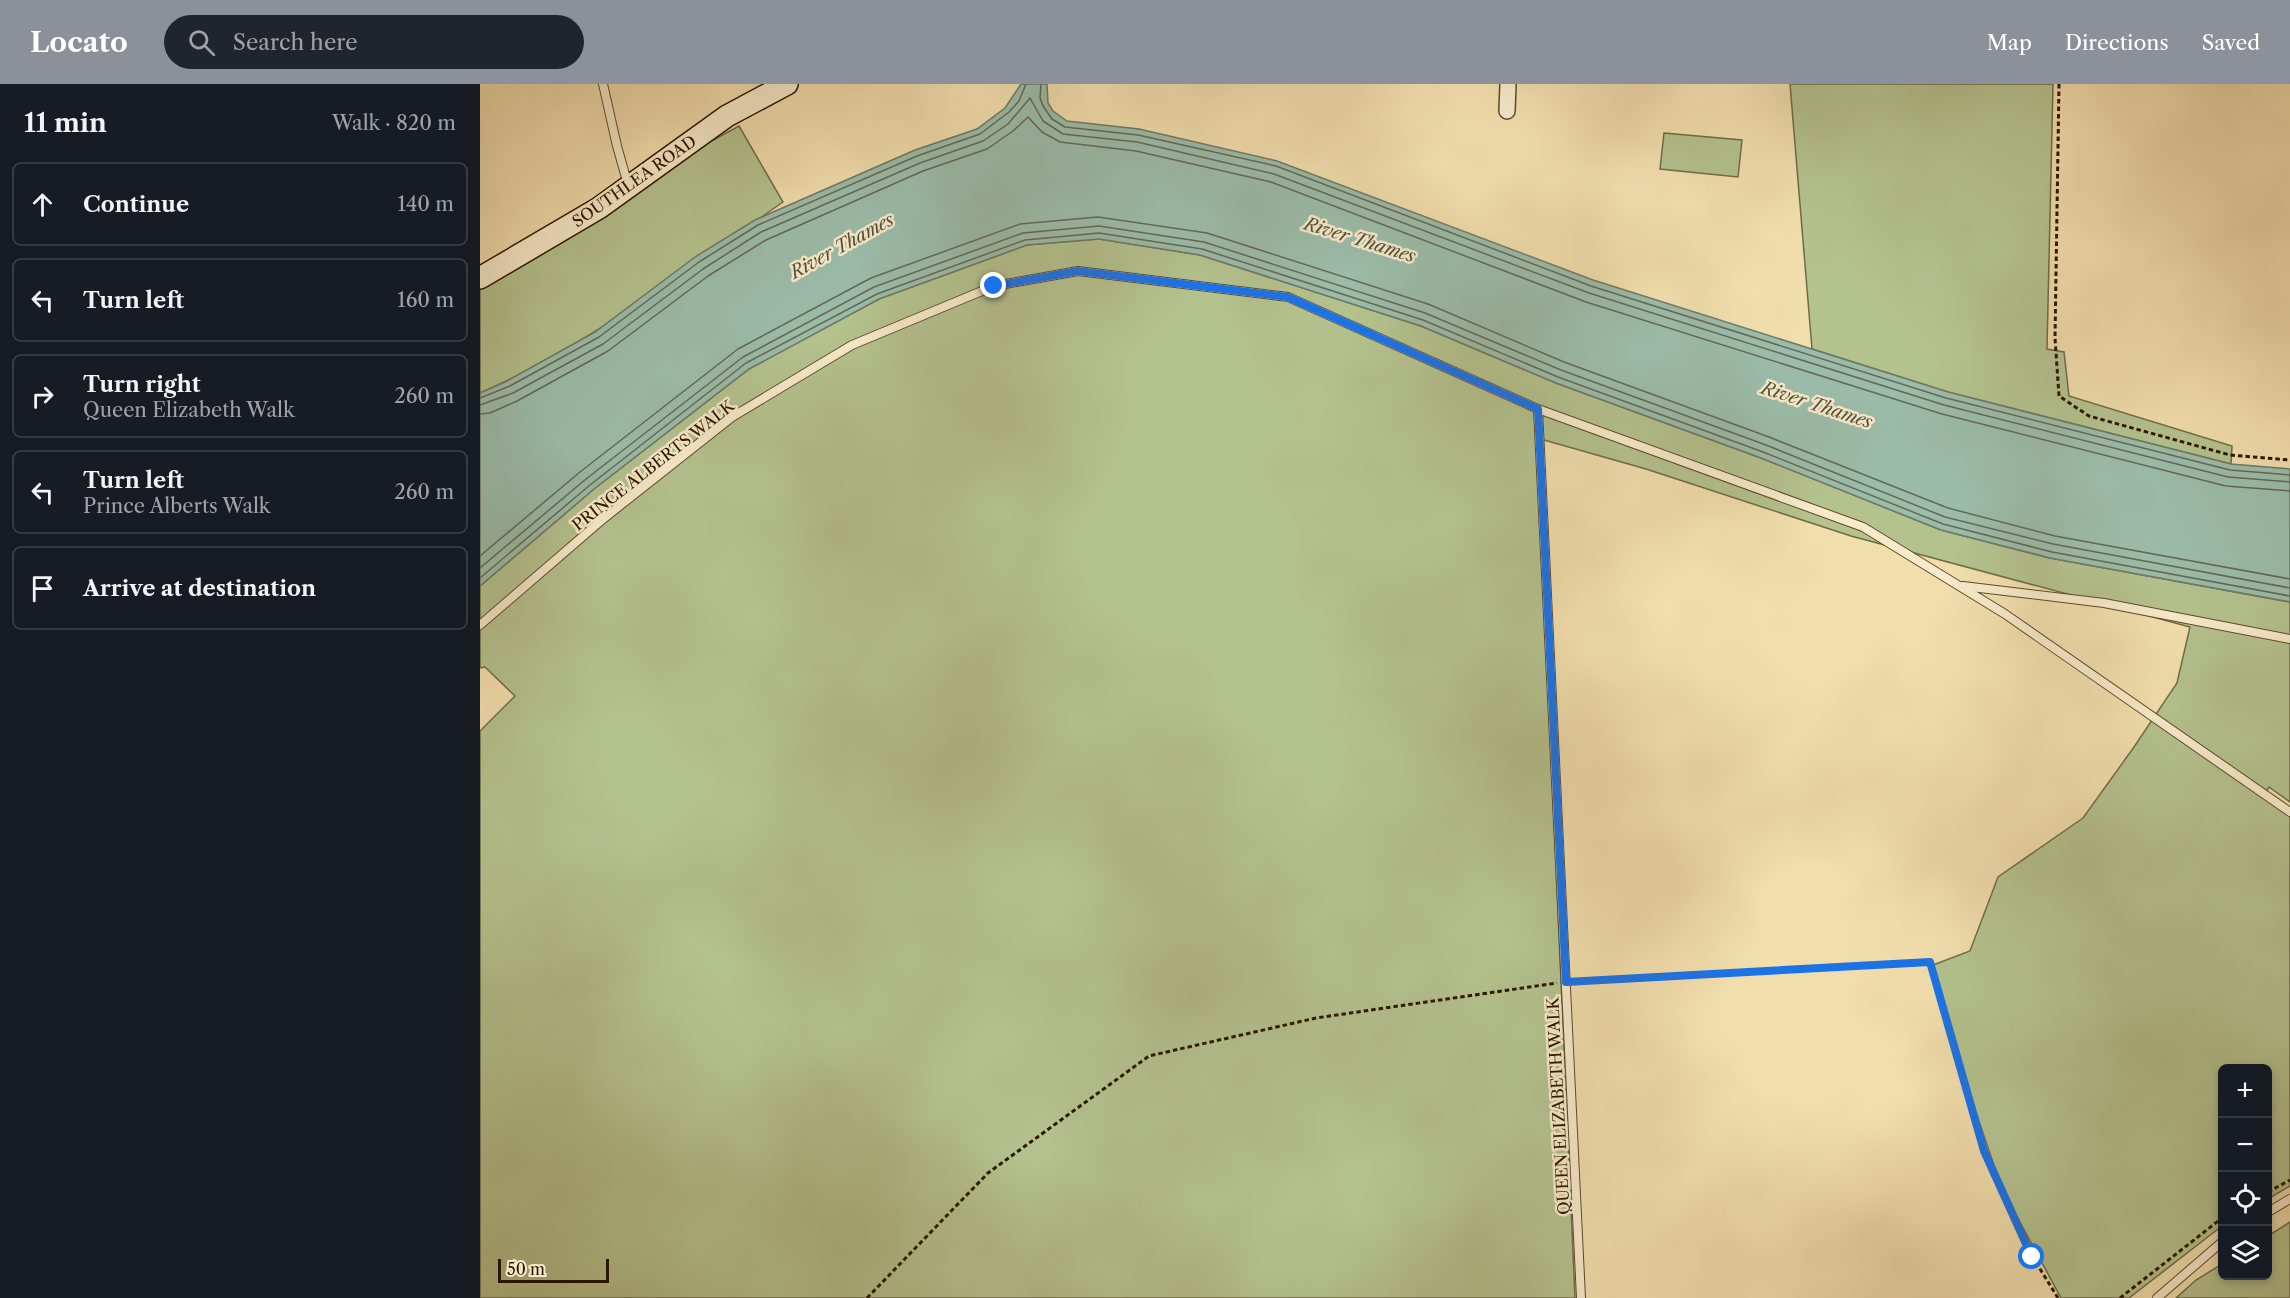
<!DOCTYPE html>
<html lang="en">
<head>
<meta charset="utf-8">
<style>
  :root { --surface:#171b24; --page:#20242c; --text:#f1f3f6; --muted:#9ea1a6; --line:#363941; --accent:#8c9099 }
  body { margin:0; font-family:"Libre Caslon Text",serif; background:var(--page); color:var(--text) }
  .controls { position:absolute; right:18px; bottom:18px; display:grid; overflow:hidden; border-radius:9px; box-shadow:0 3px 9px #0003 }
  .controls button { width:54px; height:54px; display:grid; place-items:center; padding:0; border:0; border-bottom:2px solid var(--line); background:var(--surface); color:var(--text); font:30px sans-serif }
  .scale { position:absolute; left:18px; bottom:15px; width:111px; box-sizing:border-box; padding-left:6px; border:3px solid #2c1600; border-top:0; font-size:16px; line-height:21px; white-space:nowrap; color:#2c1600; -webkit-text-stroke:4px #f7eaca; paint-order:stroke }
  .stop { position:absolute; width:18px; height:18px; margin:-14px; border:4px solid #1a73e8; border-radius:50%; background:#fff }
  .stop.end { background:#1a73e8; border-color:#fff; box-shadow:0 2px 6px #0008 }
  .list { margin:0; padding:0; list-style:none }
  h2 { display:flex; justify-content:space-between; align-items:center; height:78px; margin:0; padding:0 24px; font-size:26px }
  h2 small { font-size:20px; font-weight:400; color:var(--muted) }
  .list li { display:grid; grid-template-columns:39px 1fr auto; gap:18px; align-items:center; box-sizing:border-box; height:84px; margin:0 12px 12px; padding:0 12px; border:2px solid var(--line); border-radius:9px }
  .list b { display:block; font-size:22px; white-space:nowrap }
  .list p { margin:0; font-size:20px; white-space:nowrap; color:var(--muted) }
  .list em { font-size:20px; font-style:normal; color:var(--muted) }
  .icon { flex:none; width:33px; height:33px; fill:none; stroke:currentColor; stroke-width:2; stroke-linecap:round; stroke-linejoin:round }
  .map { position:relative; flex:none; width:1810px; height:1214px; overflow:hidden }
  header { display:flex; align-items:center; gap:36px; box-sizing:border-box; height:84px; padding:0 30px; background:var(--accent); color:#fff }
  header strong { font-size:28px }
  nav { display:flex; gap:33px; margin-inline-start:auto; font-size:21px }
  .search { width:420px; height:54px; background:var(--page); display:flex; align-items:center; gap:15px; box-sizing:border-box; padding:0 21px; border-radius:33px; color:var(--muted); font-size:22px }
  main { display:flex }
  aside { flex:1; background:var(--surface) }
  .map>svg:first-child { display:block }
  .green { fill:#b4c28e; stroke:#706c47; stroke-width:1.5 }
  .water { fill:#9bbcaa; stroke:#6f7a66; stroke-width:1.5 }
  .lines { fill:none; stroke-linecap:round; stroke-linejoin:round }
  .shore { stroke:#646955; stroke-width:1.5 }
  .service-casing { stroke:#5e482b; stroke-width:10 }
  .minor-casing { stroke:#5e482b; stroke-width:18 }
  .secondary-casing { stroke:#2c1600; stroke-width:24 }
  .path { stroke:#2c1600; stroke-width:3; stroke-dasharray:4.5 3; stroke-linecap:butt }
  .service { stroke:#f7eaca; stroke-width:8 }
  .minor { stroke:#f7eaca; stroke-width:15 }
  .secondary { stroke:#f7eaca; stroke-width:21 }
  .route { stroke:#1a73e8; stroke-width:8 }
  .labels { text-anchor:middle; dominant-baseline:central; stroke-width:5; stroke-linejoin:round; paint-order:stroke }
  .street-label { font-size:16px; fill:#2c1600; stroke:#f7eaca }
  .water-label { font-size:18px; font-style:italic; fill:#53503c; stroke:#f7eaca }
</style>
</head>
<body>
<header>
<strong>Locato</strong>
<div class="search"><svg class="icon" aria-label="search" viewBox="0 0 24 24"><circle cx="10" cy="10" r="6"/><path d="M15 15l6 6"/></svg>Search here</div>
<nav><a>Map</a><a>Directions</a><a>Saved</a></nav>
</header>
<main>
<aside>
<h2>11 min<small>Walk · 820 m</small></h2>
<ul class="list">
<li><svg class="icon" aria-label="ahead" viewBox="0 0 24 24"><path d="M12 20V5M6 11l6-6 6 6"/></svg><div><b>Continue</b></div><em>140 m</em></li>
<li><svg class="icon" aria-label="left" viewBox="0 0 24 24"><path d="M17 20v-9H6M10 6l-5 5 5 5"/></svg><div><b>Turn left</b></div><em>160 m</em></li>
<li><svg class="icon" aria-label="right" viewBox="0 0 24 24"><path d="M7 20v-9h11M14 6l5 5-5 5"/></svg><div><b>Turn right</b><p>Queen Elizabeth Walk</p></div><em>260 m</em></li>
<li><svg class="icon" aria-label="left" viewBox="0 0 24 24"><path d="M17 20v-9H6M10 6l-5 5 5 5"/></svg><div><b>Turn left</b><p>Prince Alberts Walk</p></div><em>260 m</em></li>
<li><svg class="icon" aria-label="arrive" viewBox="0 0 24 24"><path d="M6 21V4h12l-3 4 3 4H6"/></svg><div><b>Arrive at destination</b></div></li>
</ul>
</aside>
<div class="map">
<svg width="1810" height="1214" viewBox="0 0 1810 1214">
  <rect width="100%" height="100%" fill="#f2dead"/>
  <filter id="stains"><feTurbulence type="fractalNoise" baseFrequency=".00333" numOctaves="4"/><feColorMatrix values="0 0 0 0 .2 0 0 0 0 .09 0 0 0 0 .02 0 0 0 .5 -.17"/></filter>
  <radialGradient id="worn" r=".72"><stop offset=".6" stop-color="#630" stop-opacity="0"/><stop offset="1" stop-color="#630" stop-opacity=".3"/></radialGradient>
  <path class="green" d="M1310 0H1573L1567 265 1584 268 1589 312 1752 362 1751 380 1468 308 1332 265Z
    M259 42 303 118C205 186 110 261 0 309V194L149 102Z
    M1184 49 1262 56 1258 93 1180 85Z
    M619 155 720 171 941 242 1076 299 1281 374 1461 446 1570 474 1810 518V718L1789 703 1783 713 1810 732V1102L1788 1115V984H1742V1142L1649 1214H1581L1522 1105 1489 1008 1453 881 1490 867 1518 793 1603 734 1654 663 1697 599 1710 543 1371 452 1166 385 1057 354 1095 1214H0V647L35 612 5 583 0 584V502L114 405 269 285 399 215 547 161Z
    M1810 1138V1214H1696L1716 1196 1742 1180V1192H1788V1152Z"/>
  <path class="water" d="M541 0H567L568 19 573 27 587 37 659 45 797 77 1113 196 1468 308 1751 380 1810 385V518L1570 474 1461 446 1281 374 1076 299 941 242 720 171 619 155 547 161 399 215 269 285 114 405 0 502V309L27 297 115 248 215 173 275 136 435 66 497 45 525 24Z"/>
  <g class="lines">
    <path class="shore" d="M561 0 560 14 563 22 572 35 585 43 658 51 796 82 1111 202 1466 314 1750 386 1810 391
      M0 314 30 302 119 253 219 178 278 141 437 72 500 50 529 28 539 17 546 0
      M0 321 33 309 123 260 223 185 281 148 440 79 503 57 528 40 550 14 563 37 583 50 657 58 794 90 1109 209 1464 321 1748 393 1810 398
      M0 330 10 329 37 317 128 267 228 192 286 156 443 87 507 65 533 47 548 33 562 48 580 58 656 67 791 98 1106 218 1462 330 1746 402 1810 407
      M0 472 100 388 258 265 391 194 540 140 618 133 727 149 948 220 1084 278 1289 353 1468 424 1575 452 1810 495
      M0 484 106 395 263 273 394 203 543 149 619 142 724 158 945 229 1081 286 1286 361 1465 433 1573 460 1810 504
      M0 494 110 401 266 279 397 210 545 156 619 149 722 165 943 236 1078 293 1283 368 1463 440 1572 468 1810 512"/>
    <g class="service-casing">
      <path id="service" d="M123 0 137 62 148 101
        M1058 325 1101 1214
        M1483 502 1624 519 1810 555
        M0 541 123 435 252 333 372 261 514 202 598 187 808 213 1058 325 1383 443 1525 530 1810 728
        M1788 1128 1810 1115
        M1677 1214 1742 1158"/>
    </g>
    <g class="minor-casing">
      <path id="minor" d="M1027 27 1028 0"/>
    </g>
    <g class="secondary-casing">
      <path id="secondary" d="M0 194 119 124 247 32 307 0"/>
    </g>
    <path class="path" d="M1579 0 1575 254 1579 312 1609 332 1750 371 1810 376
      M1095 897 1450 878 1504 1067 1552 1172 1578 1214
      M1788 1108 1810 1096
      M387 1214 508 1089 669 972 836 934 1077 899
      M1640 1214 1742 1134"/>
    <use href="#service" class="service"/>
    <use href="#minor" class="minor"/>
    <use href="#secondary" class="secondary"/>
  </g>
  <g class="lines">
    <path class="route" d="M514 202 598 187 808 213 1058 325 1086 898 1450 878 1504 1067 1552 1173"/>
  </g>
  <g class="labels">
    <g class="street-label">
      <text transform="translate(154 97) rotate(-35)">SOUTHLEA ROAD</text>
      <text transform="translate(173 381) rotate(-38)">PRINCE ALBERTS WALK</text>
      <text transform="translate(1078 1022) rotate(-93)">QUEEN ELIZABETH WALK</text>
    </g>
    <g class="water-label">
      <text transform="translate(880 156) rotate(17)">River Thames</text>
      <text transform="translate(362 162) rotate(-29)">River Thames</text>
      <text transform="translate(1337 321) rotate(18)">River Thames</text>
    </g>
  </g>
  <rect width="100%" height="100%" filter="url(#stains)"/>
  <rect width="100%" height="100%" fill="url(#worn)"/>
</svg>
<div class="controls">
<button>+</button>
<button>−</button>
<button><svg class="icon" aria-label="locate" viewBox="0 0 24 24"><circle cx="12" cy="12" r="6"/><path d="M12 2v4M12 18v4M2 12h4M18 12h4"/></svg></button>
<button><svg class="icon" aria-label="layers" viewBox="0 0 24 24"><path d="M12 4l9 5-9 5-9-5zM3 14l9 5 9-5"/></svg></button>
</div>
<div class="scale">50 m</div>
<div class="stop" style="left:1552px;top:1173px"></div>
<div class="stop end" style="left:514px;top:202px"></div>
</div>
</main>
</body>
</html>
